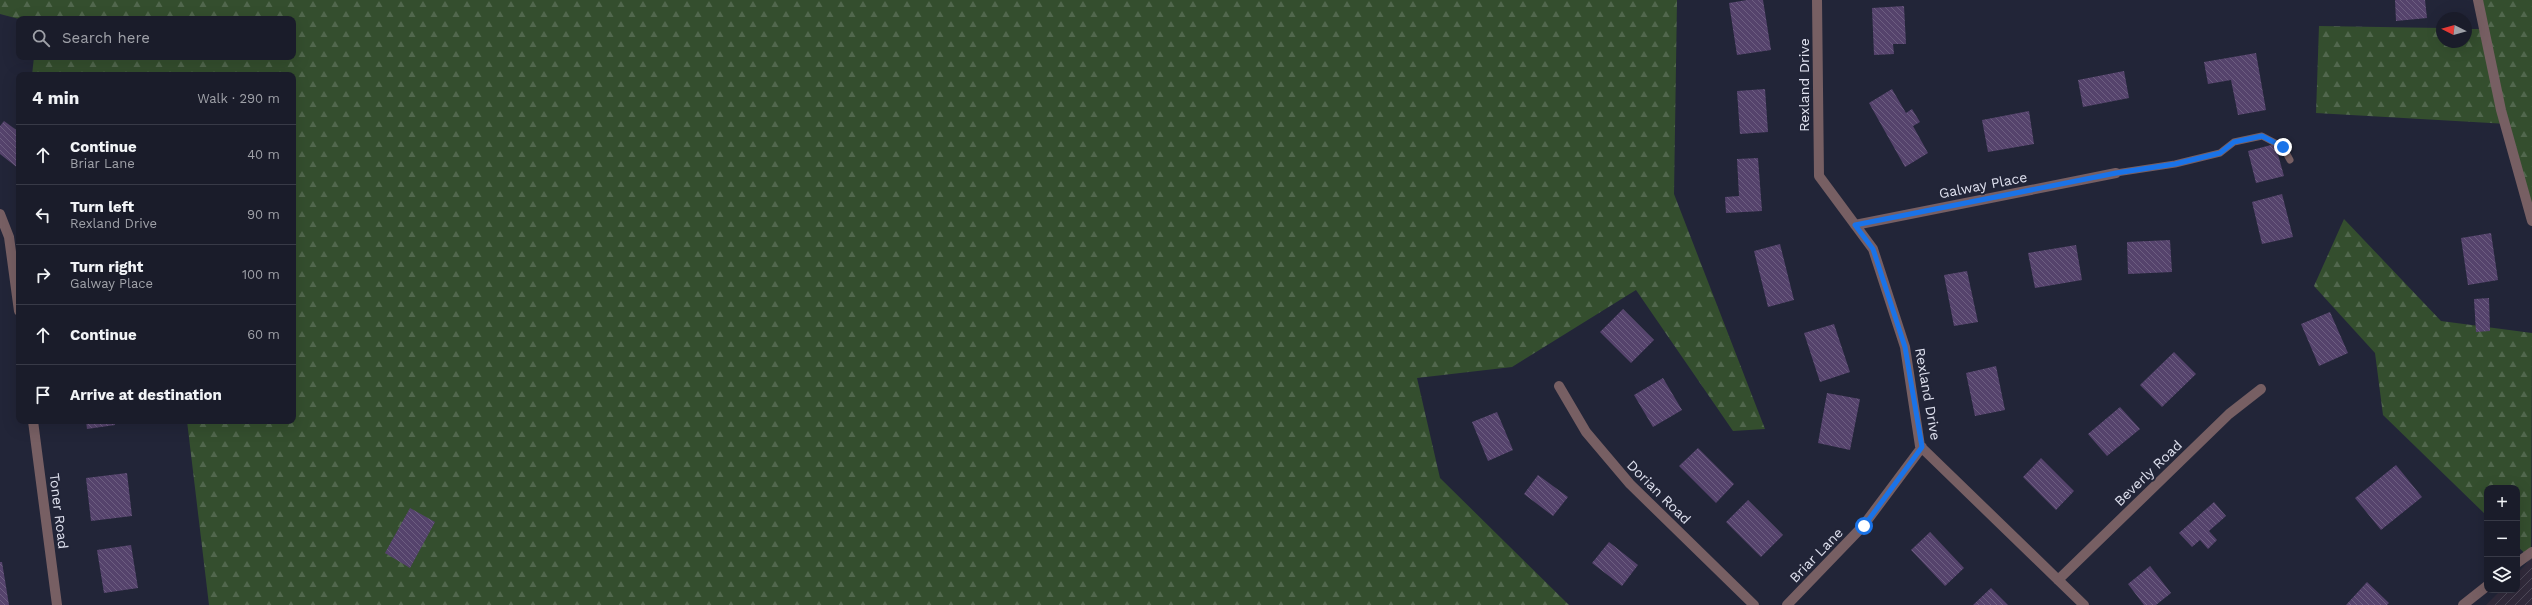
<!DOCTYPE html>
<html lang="en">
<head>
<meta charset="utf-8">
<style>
  :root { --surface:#1a1c2a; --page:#232532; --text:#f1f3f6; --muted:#9fa1a8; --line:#383a47 }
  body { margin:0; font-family:"Work Sans",sans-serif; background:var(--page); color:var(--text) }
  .controls { position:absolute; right:12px; bottom:12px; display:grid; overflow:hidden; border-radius:8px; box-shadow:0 4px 16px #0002 }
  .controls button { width:36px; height:36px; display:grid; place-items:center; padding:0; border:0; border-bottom:1px solid var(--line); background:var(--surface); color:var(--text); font:20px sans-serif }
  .compass { position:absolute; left:2436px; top:12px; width:36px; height:36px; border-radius:50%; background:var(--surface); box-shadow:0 4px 16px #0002; rotate:276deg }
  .stop { position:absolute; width:12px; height:12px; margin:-9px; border:3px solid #1a73e8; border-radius:50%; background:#fff }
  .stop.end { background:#1a73e8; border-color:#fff; box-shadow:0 1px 4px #0008 }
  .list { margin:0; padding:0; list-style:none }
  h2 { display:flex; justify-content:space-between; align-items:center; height:52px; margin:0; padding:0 16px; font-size:17px }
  h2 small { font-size:13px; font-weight:400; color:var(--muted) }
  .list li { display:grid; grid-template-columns:26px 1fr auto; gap:12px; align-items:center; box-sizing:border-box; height:60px; padding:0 16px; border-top:1px solid var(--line) }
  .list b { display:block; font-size:15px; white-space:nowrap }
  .list p { margin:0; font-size:13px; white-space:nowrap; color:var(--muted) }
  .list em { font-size:13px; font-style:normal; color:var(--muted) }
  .icon { flex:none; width:22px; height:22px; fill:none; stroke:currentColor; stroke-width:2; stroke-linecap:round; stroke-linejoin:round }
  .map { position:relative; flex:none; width:2532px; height:605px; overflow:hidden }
  .search { position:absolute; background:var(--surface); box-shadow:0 4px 16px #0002; left:16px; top:16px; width:280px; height:44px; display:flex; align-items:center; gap:10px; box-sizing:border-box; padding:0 14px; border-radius:8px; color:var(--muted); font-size:15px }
  .panel { position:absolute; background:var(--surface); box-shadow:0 4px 16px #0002; left:16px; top:72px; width:280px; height:352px; border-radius:8px }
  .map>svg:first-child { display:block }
  .industrial { fill:url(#industrial-furrows) }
  .forest { fill:url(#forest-firs) }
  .building { fill:url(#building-back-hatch) }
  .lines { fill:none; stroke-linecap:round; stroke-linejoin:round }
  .service { stroke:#775f63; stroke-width:7 }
  .minor { stroke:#775f63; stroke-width:10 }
  .tertiary { stroke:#775f63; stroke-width:10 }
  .route { stroke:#1a73e8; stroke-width:5 }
  .labels { text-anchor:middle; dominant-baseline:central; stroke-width:4; stroke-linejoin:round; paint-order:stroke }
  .street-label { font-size:14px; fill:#dfe1ef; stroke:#222538 }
</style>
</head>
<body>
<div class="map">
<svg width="2532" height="605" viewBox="0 0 2532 605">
  <defs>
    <pattern id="industrial-furrows" width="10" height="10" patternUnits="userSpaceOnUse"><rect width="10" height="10" fill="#312a3b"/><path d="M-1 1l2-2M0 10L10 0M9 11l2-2" fill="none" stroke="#4e4958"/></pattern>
    <pattern id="forest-firs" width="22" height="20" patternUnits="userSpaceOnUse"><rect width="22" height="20" fill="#344e2e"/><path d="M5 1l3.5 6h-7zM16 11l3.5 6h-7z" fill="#51674d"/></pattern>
    <pattern id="building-back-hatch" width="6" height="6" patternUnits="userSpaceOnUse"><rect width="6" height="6" fill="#55436c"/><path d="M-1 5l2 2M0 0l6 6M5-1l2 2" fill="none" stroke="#6d5e81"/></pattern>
  </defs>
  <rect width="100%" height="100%" fill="#222538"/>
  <path class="industrial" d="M2532 558V605H2486L2501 590H2517V574Z"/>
  <path class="forest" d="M0 0H1677L1674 194 1765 429 1733 431 1636 290 1512 367 1417 378 1440 478 1569 605H209L187 421H293V75H32L34 57H293V19H19L0 14Z
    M2481 0H2532V209L2508 124 2316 113 2319 26 2442 28V42H2466V29H2484Z
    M2344 219 2441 321 2532 333 2531 559 2517 546V488H2487V516L2383 415 2375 353 2314 286Z"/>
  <path class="building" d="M1747 0H1763L1771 50 1737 55 1729 3Z
    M2395 0H2425L2427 18 2396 21Z
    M1904 6 1906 44H1893L1894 54 1874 55 1872 8Z
    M2256 53 2266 110 2238 115 2231 80 2208 84 2204 62Z
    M2124 71 2129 98 2083 107 2078 80Z
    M1765 89 1768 132 1740 134 1737 91Z
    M1892 89 1906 113 1912 109 1920 122 1913 126 1928 153 1905 167 1869 103Z
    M2029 111 2034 144 1988 152 1982 120Z
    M4 121 19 132V169L0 154V126Z
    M2275 144 2284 176 2256 183 2248 151Z
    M1758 158 1762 211 1726 213 1725 197 1739 196 1737 159Z
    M2282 194 2293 237 2262 244 2252 202Z
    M2491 233 2498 280 2468 285 2461 238Z
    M2170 240 2172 272 2128 274 2127 242Z
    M1780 244 1794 300 1768 307 1754 251Z
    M2076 245 2082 280 2035 288 2028 253Z
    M1967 271 1978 322 1954 326 1944 275Z
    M2489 298 2490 331 2476 332 2474 299Z
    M1623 309 1654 340 1631 363 1600 332Z
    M2330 312 2348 353 2319 366 2301 324Z
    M1834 324 1850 372 1820 382 1804 333Z
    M2174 352 2196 374 2162 407 2140 385Z
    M1996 366 2005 410 1975 416 1966 373Z
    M1663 378 1682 410 1653 427 1634 395Z
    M1827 393 1860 399 1850 450 1818 443Z
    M2120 407 2140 429 2107 456 2088 434Z
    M1497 412 1513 450 1488 461 1472 422Z
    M86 421H115V425L87 429Z
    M1698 448 1734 484 1716 503 1679 466Z
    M2041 458 2074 491 2056 510 2023 477Z
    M2396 465 2422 497 2381 530 2355 498Z
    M127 473 132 516 91 521 86 478Z
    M1538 475 1568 497 1553 516 1524 494Z
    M1748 500 1783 535 1761 557 1726 522Z
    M2214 502 2226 516 2209 531 2217 540 2208 549 2200 540 2192 547 2179 533Z
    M410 508 435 522 410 568 385 553Z
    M1930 532 1964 568 1945 586 1911 550Z
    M1609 542 1638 565 1622 586 1592 563Z
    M131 545 138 588 104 593 97 550Z
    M0 562H2L9 605H0Z
    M2150 566 2171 593 2156 605H2144L2128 584Z
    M2367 582 2389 603 2387 605H2346Z
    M1991 588 2008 605H1973Z"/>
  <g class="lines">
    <path class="service" d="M2116 173 2175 164 2220 153 2234 142 2262 136 2283 147 2290 160"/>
    <path class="minor" d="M1817 0 1819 176 1873 249 1905 347 1920 446 2084 605
      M0 214 9 237 19 311
      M1855 225 2116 173
      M1559 386 1586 432 1630 484 1754 605
      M33 421 57 605
      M2058 580 2229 414 2261 389
      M1787 605 1863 526 1922 447"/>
    <path class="tertiary" d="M2478 0 2501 110 2532 221
      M2517 563 2532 552
      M2463 605 2487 586"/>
  </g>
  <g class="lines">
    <path class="route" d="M1864 526 1922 447 1905 347 1873 249 1855 225 2116 173 2175 164 2220 153 2234 142 2262 136 2283 147"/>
  </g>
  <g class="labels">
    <g class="street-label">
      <text transform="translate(1804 85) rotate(-90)">Rexland Drive</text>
      <text transform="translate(1983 185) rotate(-11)">Galway Place</text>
      <text transform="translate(1928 394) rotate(80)">Rexland Drive</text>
      <text transform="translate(2148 473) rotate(-44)">Beverly Road</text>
      <text transform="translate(1659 492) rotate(45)">Dorian Road</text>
      <text transform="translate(59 511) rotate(83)">Toner Road</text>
      <text transform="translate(1816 555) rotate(-46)">Briar Lane</text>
    </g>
  </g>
</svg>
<div class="controls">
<button>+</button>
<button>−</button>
<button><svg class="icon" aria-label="layers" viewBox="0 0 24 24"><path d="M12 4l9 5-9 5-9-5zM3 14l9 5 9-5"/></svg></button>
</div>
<svg class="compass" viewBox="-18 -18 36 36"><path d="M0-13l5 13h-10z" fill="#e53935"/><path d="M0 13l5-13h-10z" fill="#9fa1a8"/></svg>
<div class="stop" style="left:1864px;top:526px"></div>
<div class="stop end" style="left:2283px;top:147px"></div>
<div class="search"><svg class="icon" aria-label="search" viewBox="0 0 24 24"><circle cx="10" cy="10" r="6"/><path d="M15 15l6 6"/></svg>Search here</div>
<section class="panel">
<h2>4 min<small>Walk · 290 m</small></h2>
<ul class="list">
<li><svg class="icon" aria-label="ahead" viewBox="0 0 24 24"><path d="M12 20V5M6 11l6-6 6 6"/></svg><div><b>Continue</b><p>Briar Lane</p></div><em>40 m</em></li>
<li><svg class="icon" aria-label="left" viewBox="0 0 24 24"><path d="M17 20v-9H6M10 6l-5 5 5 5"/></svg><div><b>Turn left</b><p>Rexland Drive</p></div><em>90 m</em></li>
<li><svg class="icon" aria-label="right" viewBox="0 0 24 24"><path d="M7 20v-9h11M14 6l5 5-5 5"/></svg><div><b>Turn right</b><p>Galway Place</p></div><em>100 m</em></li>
<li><svg class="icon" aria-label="ahead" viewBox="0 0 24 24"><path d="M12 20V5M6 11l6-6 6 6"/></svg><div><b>Continue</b></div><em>60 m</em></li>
<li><svg class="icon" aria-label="arrive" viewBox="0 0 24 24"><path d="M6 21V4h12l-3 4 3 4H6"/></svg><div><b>Arrive at destination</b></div></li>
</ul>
</section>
</div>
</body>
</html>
